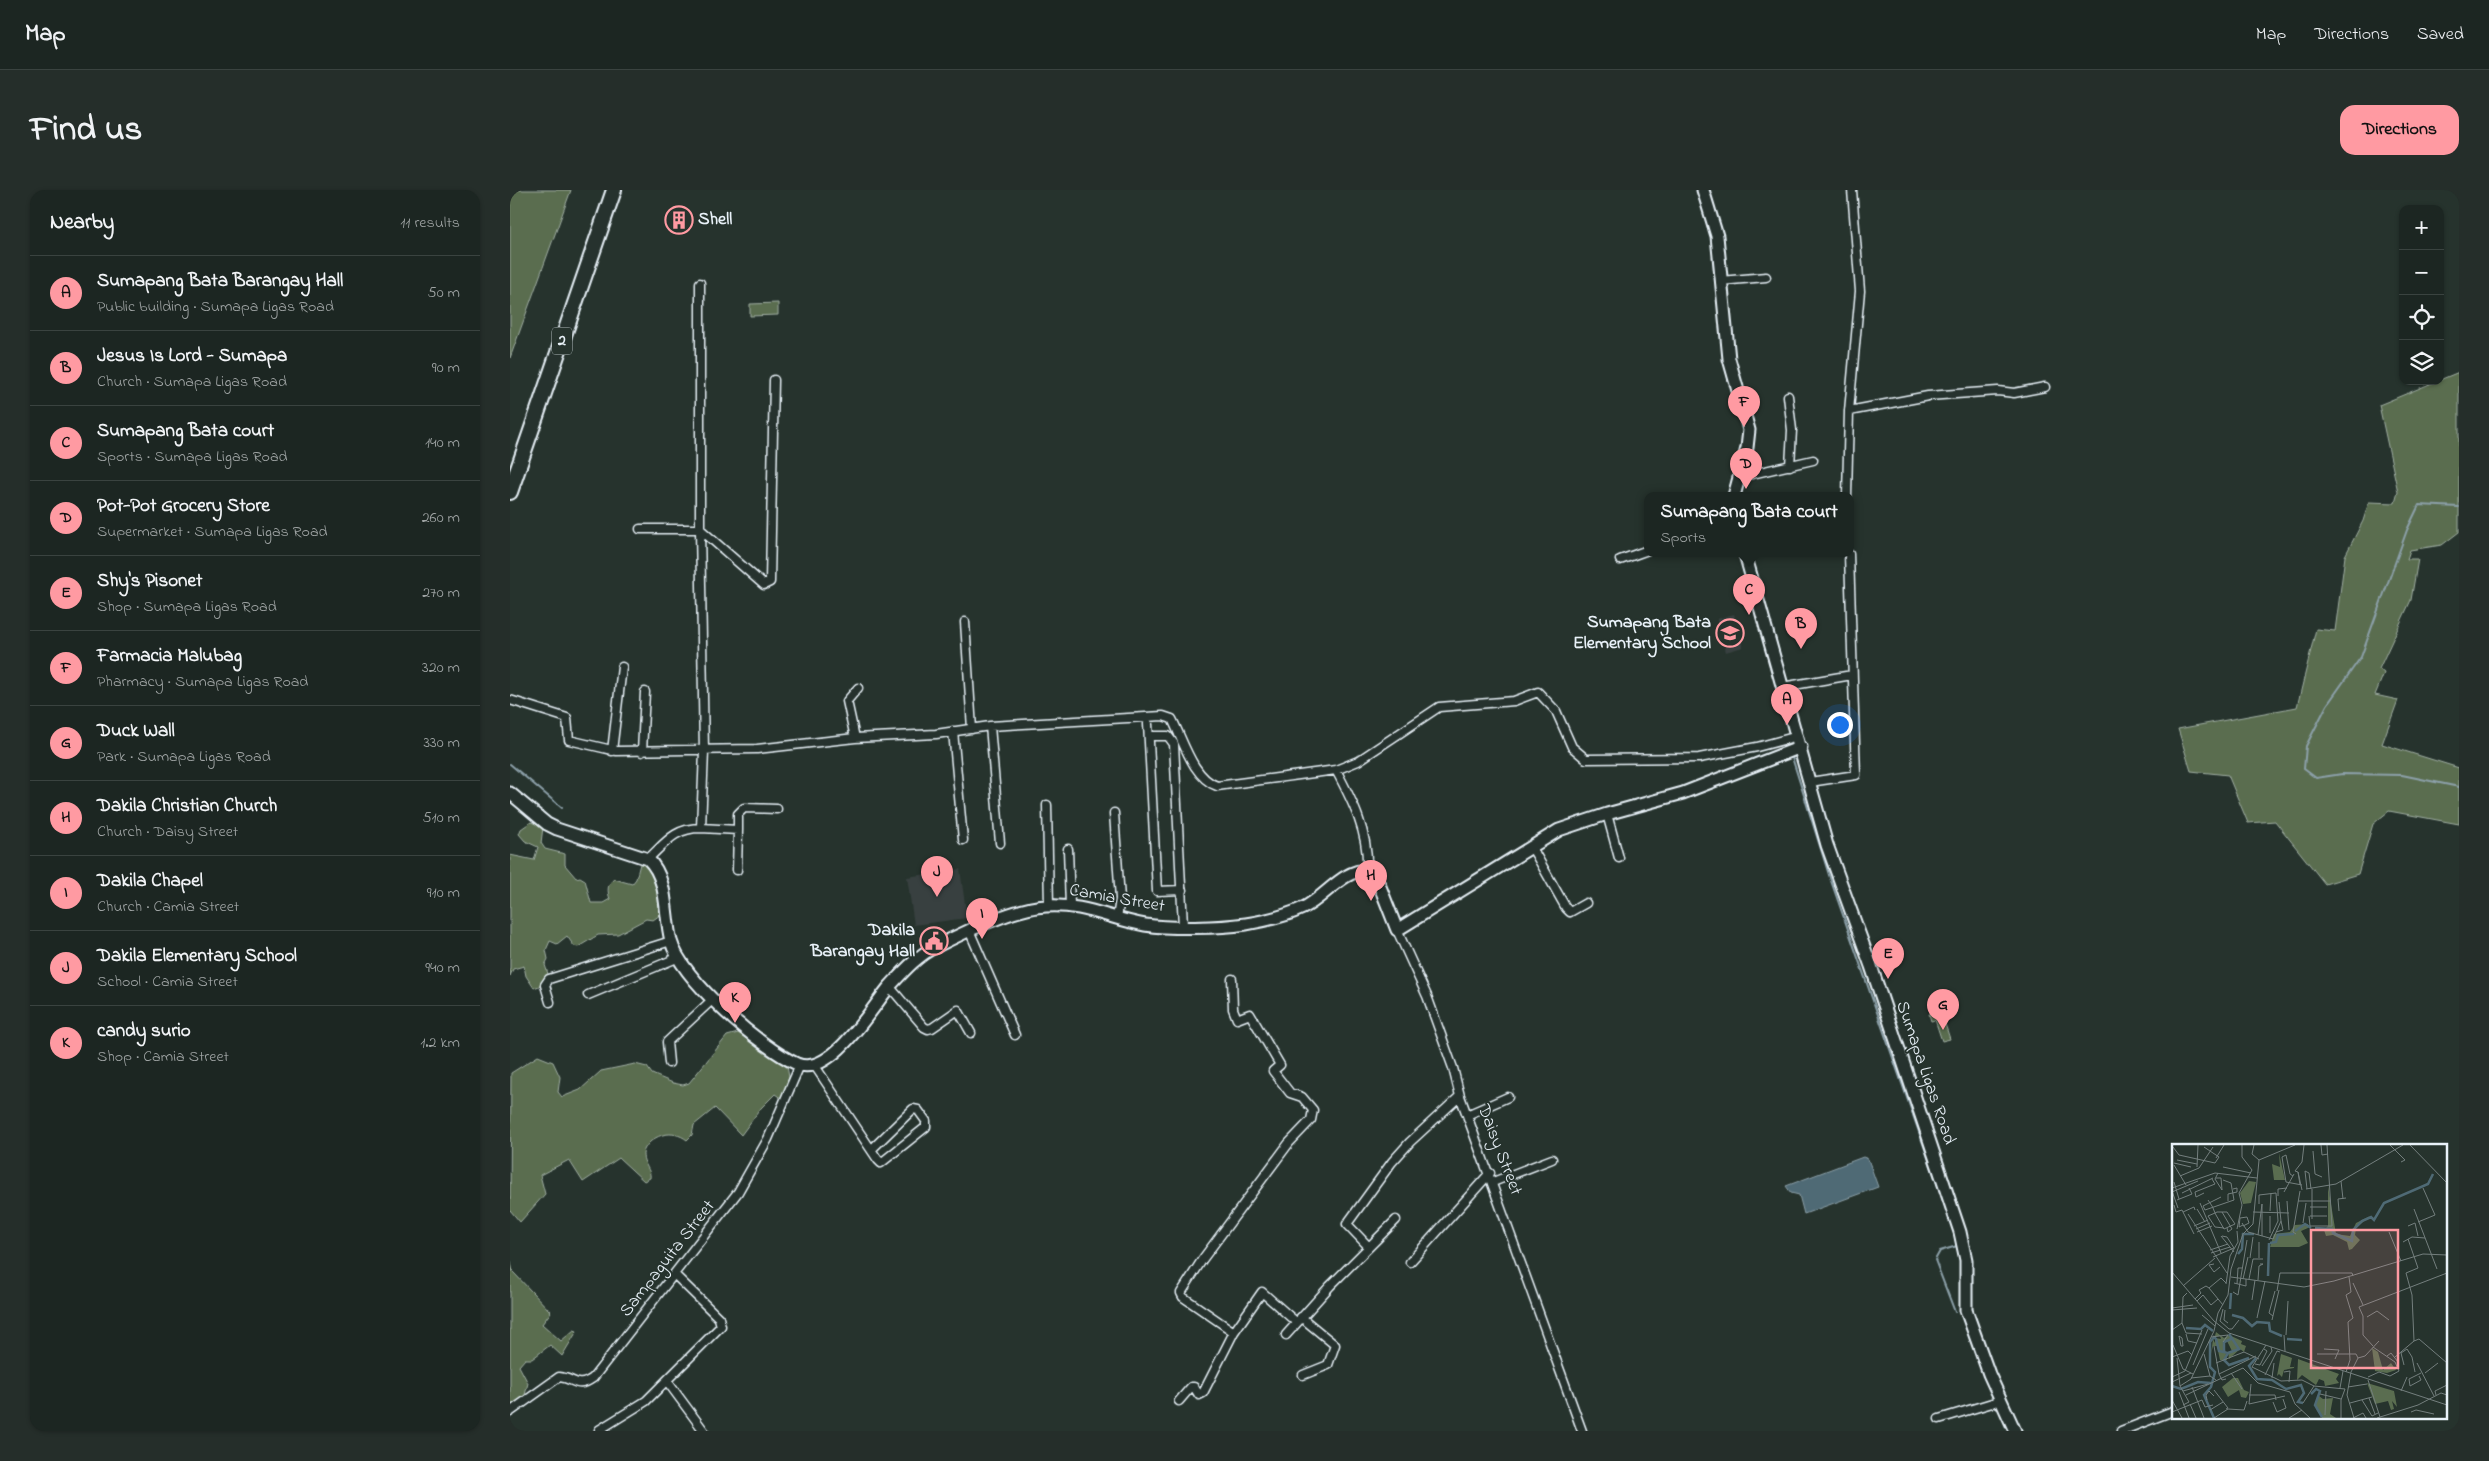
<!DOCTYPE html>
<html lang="en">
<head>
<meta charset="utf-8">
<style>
  :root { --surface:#1c2622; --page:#252e2a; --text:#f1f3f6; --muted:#a0a5a5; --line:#3a4340; --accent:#ff9aa2 }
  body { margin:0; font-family:"Indie Flower",sans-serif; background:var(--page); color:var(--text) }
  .controls { position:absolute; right:15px; top:15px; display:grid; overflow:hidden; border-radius:10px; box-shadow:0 1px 4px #0004 }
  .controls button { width:45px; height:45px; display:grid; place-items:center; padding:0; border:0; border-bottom:1px solid var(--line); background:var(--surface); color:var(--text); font:25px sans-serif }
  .you { position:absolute; left:1329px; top:534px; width:18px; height:18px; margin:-12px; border:4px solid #fff; border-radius:50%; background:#1a73e8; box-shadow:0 0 0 8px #1a73e833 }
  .badge { display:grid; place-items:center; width:32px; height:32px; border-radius:50%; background:var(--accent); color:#111; font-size:16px; font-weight:700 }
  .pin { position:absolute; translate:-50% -41px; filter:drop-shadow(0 1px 2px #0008) }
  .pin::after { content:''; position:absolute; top:26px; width:18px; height:15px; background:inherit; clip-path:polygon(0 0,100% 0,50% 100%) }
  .popup { position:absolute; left:1134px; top:302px; width:210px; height:65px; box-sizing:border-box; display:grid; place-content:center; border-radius:10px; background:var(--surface); filter:drop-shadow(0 1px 4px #0005); font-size:16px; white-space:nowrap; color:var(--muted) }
  .popup b { font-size:19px; color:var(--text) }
  .popup::after { content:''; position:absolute; left:50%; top:100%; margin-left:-10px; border:10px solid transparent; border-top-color:var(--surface) }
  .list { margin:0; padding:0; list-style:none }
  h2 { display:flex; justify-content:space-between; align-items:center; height:65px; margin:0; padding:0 20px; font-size:21px }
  h2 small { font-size:16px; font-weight:400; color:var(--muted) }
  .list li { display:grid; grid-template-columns:32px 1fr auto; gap:15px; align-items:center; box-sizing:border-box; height:75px; padding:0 20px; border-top:1px solid var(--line) }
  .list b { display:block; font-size:19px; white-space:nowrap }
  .list p { margin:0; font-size:16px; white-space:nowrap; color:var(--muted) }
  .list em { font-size:16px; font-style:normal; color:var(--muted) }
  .icon { flex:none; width:28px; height:28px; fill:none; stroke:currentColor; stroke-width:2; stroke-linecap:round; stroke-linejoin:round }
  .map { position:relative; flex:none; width:1949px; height:1241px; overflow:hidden; border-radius:15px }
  header { display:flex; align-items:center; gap:30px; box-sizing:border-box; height:70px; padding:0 25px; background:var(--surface); border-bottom:1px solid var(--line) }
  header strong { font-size:24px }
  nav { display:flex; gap:28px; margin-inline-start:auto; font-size:18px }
  .intro { display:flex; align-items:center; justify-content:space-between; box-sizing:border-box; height:120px; padding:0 30px }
  h1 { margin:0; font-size:35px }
  .button { padding:12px 22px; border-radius:15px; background:var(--accent); color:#111; font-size:18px; font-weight:700 }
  main { display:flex; gap:30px; padding:0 30px }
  aside { flex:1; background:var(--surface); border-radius:15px; box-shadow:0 1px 4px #0004 }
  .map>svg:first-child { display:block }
  .built { fill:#37403f }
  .green { fill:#5a6d50; stroke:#a1afa4 }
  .water { fill:#4f6a75; stroke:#8ca0a9 }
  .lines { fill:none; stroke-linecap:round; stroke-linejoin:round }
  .stream { stroke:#8ca0a9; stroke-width:2 }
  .street-casing { stroke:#e8f1f8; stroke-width:11 }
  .secondary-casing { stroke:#e8f1f8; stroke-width:15 }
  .highway-casing { stroke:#e8f1f8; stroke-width:18 }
  .street { stroke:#26332d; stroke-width:8 }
  .secondary { stroke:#26332d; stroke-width:11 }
  .highway { stroke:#26332d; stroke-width:14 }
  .labels { text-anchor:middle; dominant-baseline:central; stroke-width:4; stroke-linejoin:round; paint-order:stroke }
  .shield { fill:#26332d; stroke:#aeb8bb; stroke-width:1 }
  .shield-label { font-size:16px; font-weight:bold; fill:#e8f1f8 }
  .poi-label { font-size:18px; font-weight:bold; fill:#e8f1f8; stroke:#26332d; text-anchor:end }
  .street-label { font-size:18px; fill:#e8f1f8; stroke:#26332d }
  .inset-river { fill:none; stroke:#4f6a75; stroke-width:2.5 }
  .inset-road { fill:none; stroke:#747f7e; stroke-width:1 }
  .view { fill:#ff9aa2; fill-opacity:0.15; stroke:#ff9aa2; stroke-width:2.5 }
  .inset-edge { fill:none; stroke:#e8f1f8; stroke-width:2.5 }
</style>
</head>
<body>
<header>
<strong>Map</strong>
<nav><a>Map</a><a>Directions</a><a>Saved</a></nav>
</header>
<div class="intro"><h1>Find us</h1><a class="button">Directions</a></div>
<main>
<aside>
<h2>Nearby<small>11 results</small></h2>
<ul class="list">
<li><span class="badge">A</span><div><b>Sumapang Bata Barangay Hall</b><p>Public building · Sumapa Ligas Road</p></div><em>50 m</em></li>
<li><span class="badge">B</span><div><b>Jesus Is Lord - Sumapa</b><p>Church · Sumapa Ligas Road</p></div><em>90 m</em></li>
<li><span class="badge">C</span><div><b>Sumapang Bata court</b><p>Sports · Sumapa Ligas Road</p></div><em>140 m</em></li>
<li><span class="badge">D</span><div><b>Pot-Pot Grocery Store</b><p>Supermarket · Sumapa Ligas Road</p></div><em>260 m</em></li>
<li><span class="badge">E</span><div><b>Shy's Pisonet</b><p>Shop · Sumapa Ligas Road</p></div><em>270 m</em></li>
<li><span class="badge">F</span><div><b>Farmacia Malubag</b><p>Pharmacy · Sumapa Ligas Road</p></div><em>320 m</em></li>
<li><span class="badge">G</span><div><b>Duck Wall</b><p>Park · Sumapa Ligas Road</p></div><em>330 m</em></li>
<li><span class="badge">H</span><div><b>Dakila Christian Church</b><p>Church · Daisy Street</p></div><em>510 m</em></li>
<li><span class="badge">I</span><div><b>Dakila Chapel</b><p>Church · Camia Street</p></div><em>910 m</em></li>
<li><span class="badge">J</span><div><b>Dakila Elementary School</b><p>School · Camia Street</p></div><em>940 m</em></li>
<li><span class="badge">K</span><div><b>candy surio</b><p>Shop · Camia Street</p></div><em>1.2 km</em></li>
</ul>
</aside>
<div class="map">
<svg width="1949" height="1241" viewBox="0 0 1949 1241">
  <rect width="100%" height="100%" fill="#26332d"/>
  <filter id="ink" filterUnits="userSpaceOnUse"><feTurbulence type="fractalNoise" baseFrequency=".02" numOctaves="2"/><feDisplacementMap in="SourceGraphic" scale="10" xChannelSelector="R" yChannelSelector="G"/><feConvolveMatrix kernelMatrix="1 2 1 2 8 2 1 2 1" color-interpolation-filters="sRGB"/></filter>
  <g filter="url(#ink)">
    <path class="built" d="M1224 424 1233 457 1216 462 1207 429Z
      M450 679 457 728 404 735 397 687Z"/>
    <path class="green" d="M0 0H61L0 168Z
      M268 113V125L240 126V114Z
      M1949 182V342L1932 355 1900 360 1897 369H1908L1901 410 1869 479 1874 483 1865 505 1888 510 1872 554 1949 578V634L1879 621 1863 634 1848 684 1815 694 1765 631 1738 633 1718 585 1681 581 1668 539 1787 517 1806 439 1825 441 1835 366 1853 331 1859 312 1885 313 1888 302 1869 215Z
      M21 632 33 637 31 653 35 659 55 664V675L66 688 70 687 75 690 81 713H93L100 709C97 701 97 694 104 689L122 694 126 689 131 670 146 683 153 723 143 730 136 729 108 744 88 745 68 757 64 756 57 746 47 754 40 751 36 760 38 769 35 775 39 787 34 794 24 798 16 786 14 776 3 779 0 786V665L24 670 28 657 15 651 9 644 11 639Z
      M1430 819 1440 849 1432 851 1425 830 1421 831 1419 824Z
      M228 843 258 862 276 871 279 887 272 909 265 904 251 918 231 945 205 918 184 935 182 945 177 950C163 939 144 944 135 958 128 970 142 979 140 988L134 991 109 968 73 992 59 970 30 985 35 1004 10 1032 0 1020 1 883 28 866 43 872 50 887 48 902 52 907 70 900 91 881 125 874 137 877 142 884 163 893 173 895 179 893 217 846Z
      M0 1068 3 1082 41 1122 32 1134 51 1151 64 1140 67 1141 52 1166 40 1155 22 1169H15L9 1176 18 1193 15 1205 0 1220Z"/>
    <path class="water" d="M1353 967 1358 969 1368 997 1294 1024 1289 1005 1281 1003 1276 996Z"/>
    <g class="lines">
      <path class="stream" d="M1949 317 1909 315 1897 340 1851 467 1817 515 1796 556 1794 579 1806 588 1832 584 1892 585 1949 597
        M1281 564 1319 685 1445 1045
        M0 574 52 618
        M1445 1122 1425 1070 1430 1061 1447 1056V1052"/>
      <g class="street-casing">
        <path id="street" d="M1210 91 1256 87
          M1278 206 1282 240 1280 276
          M1339 221 1418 206 1488 201 1504 203 1535 197
          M1229 287 1303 270
          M1337 306 1339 221 1350 101 1342 0
          M130 339H190L254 395 260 392 264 190
          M1110 370 1138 360
          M455 432 462 539
          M1272 497 1342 485
          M0 510 57 528 59 550 106 561 247 559 345 548 426 544 480 536 653 526 662 529C673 550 683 588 707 596L826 580 848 571 929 517 1004 511 1028 502 1046 521 1062 557 1076 569 1189 568 1247 557 1288 546
          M638 534 647 701 672 700
          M480 536 490 653
          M443 541 453 650
          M639 546H658L664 554 673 736
          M345 548 337 511 348 498
          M102 561 112 477
          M132 562 135 502
          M826 580C843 612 859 644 857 680
          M1300 592 1346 585 1339 364
          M537 615 539 716
          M604 623 610 709 607 728
          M1097 624 1109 668
          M191 638 228 640V624L234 618 267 619
          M1021 656 1056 718 1060 722 1076 713
          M558 659 560 716
          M138 669C156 652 165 638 191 638L194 561 190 339V93
          M227 680 228 640
          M459 740 505 845
          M887 740 917 806 943 878 950 906 1072 1241
          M722 789 723 819 727 829 740 824 770 875 763 881 780 903 792 907 803 920 801 930 779 953 692 1070 671 1103 673 1107 724 1142 752 1102 786 1132
          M380 797 414 837 418 839 422 838 448 820 461 843
          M78 805 167 768
          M40 812 35 795 39 789 161 751
          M159 873 157 852 203 809
          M305 876 368 970 371 973 416 937V931L408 920 403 919 362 959
          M957 925 998 907
          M983 992 1042 969
          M859 1057 837 1034 882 972 900 952 950 906
          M900 1072 980 983
          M791 1127 825 1155 818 1175 793 1185
          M776 1145 820 1096 886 1030
          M157 1191 194 1241
          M669 1211 681 1197H684L689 1205 693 1203 724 1142
          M0 1222 49 1187C65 1188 66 1200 83 1188L228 1002 258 949 290 875
          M1429 1229 1492 1210
          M89 1240 136 1211 211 1136 209 1128 165 1085
          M1611 1241 1663 1221"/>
      </g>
      <g class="secondary-casing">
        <path id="secondary" d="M1193 0 1207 46 1219 169 1239 240 1237 258 1224 306
          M1235 364 1317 655 1361 776 1450 1042 1456 1070V1120L1479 1184 1505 1241
          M0 603 37 634 47 639 138 669C159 689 154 725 161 751 171 789 251 858 287 874 321 888 362 817 380 796 393 782 408 765 425 757 455 742 503 718 536 716 572 713 601 729 635 735 661 739 709 738 736 734 754 731 776 726 793 718 816 707 832 679 859 680L869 694 887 740 1049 640 1097 624 1173 603 1291 557"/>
      </g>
      <g class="highway-casing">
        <path id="highway" d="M0 302 104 0"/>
      </g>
      <use href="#street" class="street"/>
      <use href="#secondary" class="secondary"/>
      <use href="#highway" class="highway"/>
    </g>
  </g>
  <defs>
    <g id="building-ring" transform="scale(1.4375)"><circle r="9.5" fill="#26332d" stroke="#ff9aa2" stroke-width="1.5"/><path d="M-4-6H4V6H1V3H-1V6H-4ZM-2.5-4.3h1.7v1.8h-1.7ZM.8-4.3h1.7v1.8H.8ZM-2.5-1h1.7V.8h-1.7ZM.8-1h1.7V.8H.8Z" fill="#ff9aa2"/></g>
    <g id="school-ring" transform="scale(1.4375)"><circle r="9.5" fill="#26332d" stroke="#ff9aa2" stroke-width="1.5"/><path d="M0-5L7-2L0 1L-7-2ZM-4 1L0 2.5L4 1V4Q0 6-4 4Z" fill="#ff9aa2"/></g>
    <g id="civic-ring" transform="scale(1.4375)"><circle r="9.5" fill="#26332d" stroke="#ff9aa2" stroke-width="1.5"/><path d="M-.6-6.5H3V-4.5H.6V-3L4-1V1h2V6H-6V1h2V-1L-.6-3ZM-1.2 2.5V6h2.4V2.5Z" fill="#ff9aa2"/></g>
  </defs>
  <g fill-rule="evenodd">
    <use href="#building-ring" x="169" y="30"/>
    <use href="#school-ring" x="1220" y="443"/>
    <use href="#civic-ring" x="424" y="751"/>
  </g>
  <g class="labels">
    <rect class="shield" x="42" y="137.5" width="20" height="27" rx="4"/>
    <g class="shield-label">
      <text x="52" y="151">2</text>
    </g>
    <g class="poi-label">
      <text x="188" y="30" text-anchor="start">Shell</text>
      <text x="1201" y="433">Sumapang Bata<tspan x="1201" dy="21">Elementary School</tspan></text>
      <text x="405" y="741">Dakila<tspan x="405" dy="21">Barangay Hall</tspan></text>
    </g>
    <g class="street-label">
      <text transform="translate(607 709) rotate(10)">Camia Street</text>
      <text transform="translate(1415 883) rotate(71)">Sumapa Ligas Road</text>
      <text transform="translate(989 960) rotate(69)">Daisy Street</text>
      <text transform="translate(158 1069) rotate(-52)">Sampaguita Street</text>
    </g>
  </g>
  <g transform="translate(1662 954)">
    <rect width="275" height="275" fill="#26332d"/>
    <path d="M107 9 113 36H102L100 20 108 23ZM77 37 84 38 82 46 79 59 71 60 68 49ZM156 42 164 90 178 92 184 79 198 72 184 84 183 91 188 96 180 105 177 106 175 98 161 91 154 92 152 86 156 82ZM136 80V84L129 87 136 99 127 103H98L102 90 118 88 123 81ZM44 188 52 194 57 191 70 197 69 200 74 202 72 208 68 205 57 215 56 208 60 207 55 197 52 200 55 216H48L45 202H41L39 210 41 195 43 199V194L49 195 48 192H43ZM200 204 206 208 211 226 219 219 224 226 215 229 203 227ZM109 210 120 214 118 223H122L123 216 122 224 112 226 110 233 107 230 105 232ZM126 215 167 230 164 235 167 239 153 242 152 237 147 235 144 241 130 231 125 236ZM61 234H66L72 246 77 248 74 254 69 253 67 246 56 253 50 243ZM195 239 222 247 225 263 220 257 222 265 219 266 216 257 203 260ZM147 252 151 255 161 254 158 270 164 274H150L143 261Z" fill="#5a6d50"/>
    <path class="inset-river" d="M143 84 160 85 161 89 180 97 181 86 190 77 199 73 202 76 212 59 256 40 261 30M123 87 133 80 139 84M98 99 104 98 106 91 122 90M66 110 70 105 71 90H82M96 132 97 99M58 165 59 149M60 171 71 174 80 182 85 178 97 179 98 187 110 192M14 184 29 185 33 181 41 187M115 195 130 196M52 208V198L59 195M56 209 67 205 57 190M84 214 77 222 85 235 100 236 114 245 129 241 132 249 126 258 131 259M0 242 9 245 26 238 39 239M139 250 144 245 148 247 143 261 150 273M42 274 32 251 39 243 43 228 38 223V198L42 193 44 195 47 207 56 209 52 216 57 221 77 214"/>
    <path class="inset-road" d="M82 1 80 10 87 16M149 1 150 11 156 10M218 1 233 16 229 18M238 1 275 39M1 3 7 11 34 17M32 3 47 13 43 19 34 17M141 7 143 30 150 33M114 11 110 13 114 38 130 41M114 11 118 30 121 32M44 14 52 1M5 16 25 20M2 19 19 23M2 21 14 41M25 23 26 1M51 23 79 29M27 24 41 3M133 27 137 29 139 45M133 27 135 45M126 28 123 27 130 18 132 1M46 29 43 35 50 46M8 32 27 24M44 34H49L50 46M169 37 171 55M2 38 7 55M128 41 126 28 130 46M0 44 43 29 85 34M134 45 164 40 231 1M0 47 6 64M0 48 26 37M112 48 122 30M10 49 41 34M32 49 24 53 23 48 43 40 40 35M106 52V45L115 44M5 56 20 50 17 44M36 56 40 62 41 64 43 69 44 71 52 85 63 80 55 68H45L43 69 36 72 43 83 52 84M56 57V50L65 48V44L61 45M115 57 117 86M126 57H159M28 59 49 109M87 60V51L104 49 106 77 97 96M90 60V92M2 61 4 68 10 66 22 90M138 63H155M25 65 33 78M242 65 265 125M33 66 62 56 59 39 51 36M33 66 31 62 49 53M98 67 99 49M167 67 166 55 174 54M11 68 22 63 23 66M50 68 60 85 56 88 55 84M81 68 117 69M16 70 55 129M98 72V89M137 72 138 82H160L155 1M138 72H155M140 75V45M246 78 263 71 251 44M70 79 76 88 101 95 109 77 107 58M131 79 134 59M71 81 67 83 68 74 75 73 77 79 71 82M22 82 36 76M236 82 243 79 246 92M24 85 38 79M65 85 70 61 67 49 80 26 70 13V1M25 88 40 82M104 88 111 86 109 77M217 88 229 117M124 90 121 88 128 47M86 91 90 60M49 92 62 108M231 98 240 93 253 94M38 106 56 100M39 109 58 103M41 113 62 104 55 93 50 92M78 114 81 93M87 114V98M42 120 37 121 42 128 48 123M0 128 42 177 57 189 275 261M59 133 132 143 162 137 251 110 275 111M71 135 76 113M77 135 81 115H91M86 136 87 122 91 120H88M62 139 74 142V135M181 139 191 161M54 140 58 112 66 98 65 87M65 140 66 124H70M11 142 43 114M105 147 108 129H180L181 132M61 148 66 151 75 96M23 155 29 149 27 146 34 142 37 144M80 156 83 136M25 157 31 151 39 161 46 155M51 161 37 144 49 134 54 139M0 164 21 161M51 165 48 177 57 185H60L67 176M0 166 25 164M53 166 52 176 56 179M30 171 43 182M101 172 97 169 103 147M195 173 205 167 217 176M85 174 93 137M100 176 107 146M10 179 14 189 30 190M0 186 10 179 11 153 15 149M14 190 16 197 25 199M112 191 113 207M114 191 116 157M7 192 10 194 11 202H9ZM39 193 56 191 51 198M242 197 247 195 275 219M1 201 11 225 21 230M42 202 47 230 50 236 54 235M201 202 191 191V172L187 163 275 129M152 205 167 206 163 215M32 210 38 232M145 210H184L186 214M215 212 219 209 226 218M0 213 16 207 20 211M223 213 242 197 240 151 234 129 246 124 236 95M240 213 243 228M5 214 8 242M44 219 72 208 87 215M245 219 262 252M83 220 88 221 95 207 92 205M21 221 36 185M232 221 229 209 235 205 240 213M90 222 100 207 99 203M80 223 109 237 130 236 142 242 173 245M80 223 94 201M112 228 118 227 117 238M174 228 178 216 176 178 181 174 174 151 179 148 177 133M59 229 70 245M253 229 266 219M47 230 84 212M93 231 105 207 108 208M247 232 249 236 238 242 237 235 249 229M0 233 13 227 30 186M196 233 207 228 218 232 227 227 223 218 201 203M19 234 38 232 44 236M100 234 102 219M196 236 208 273M0 238 19 229M79 240 77 260 113 252M20 243 32 274M176 243 195 240M168 244 171 227M42 246 56 264 54 265M11 247 36 240M229 247 235 233M7 248 17 274M148 250 169 255M14 251 71 224 86 239 118 248 123 260 138 274M77 251H103L104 256M264 251 263 247 275 241M197 254 203 270M0 256 10 274M35 256 34 251 37 247 42 252M190 256 200 272 206 269M101 258 105 268 114 264 111 255M131 259 142 242M178 259 200 253M18 260 24 274M11 261 17 258 8 242 19 235 42 187 46 169 56 151 59 125 71 90 81 80 87 16 123 1M38 266 51 258M0 268 30 256 33 263 41 261M239 268 244 266 262 270M153 271 154 247M42 274 56 265 72 266 75 257M117 274 130 266M169 274V256L173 245M181 274 191 269 194 274M182 274 175 251 179 228 186 214 193 212 207 197M205 274 246 261 269 249 275 251"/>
    <path class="view" d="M139 86H226V224H139Z"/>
    <rect width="275" height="275" class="inset-edge"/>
  </g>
</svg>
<div class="controls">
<button>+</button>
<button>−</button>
<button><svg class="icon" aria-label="locate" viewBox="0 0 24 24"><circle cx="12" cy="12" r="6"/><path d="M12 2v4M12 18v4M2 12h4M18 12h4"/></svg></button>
<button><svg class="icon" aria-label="layers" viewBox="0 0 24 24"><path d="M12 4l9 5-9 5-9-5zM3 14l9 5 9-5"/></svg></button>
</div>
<div class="you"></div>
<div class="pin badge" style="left:1277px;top:535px">A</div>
<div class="pin badge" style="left:1291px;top:459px">B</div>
<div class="pin badge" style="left:1239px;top:425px">C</div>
<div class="popup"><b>Sumapang Bata court</b>Sports</div>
<div class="pin badge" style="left:1236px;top:299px">D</div>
<div class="pin badge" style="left:1378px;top:789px">E</div>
<div class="pin badge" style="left:1234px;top:237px">F</div>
<div class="pin badge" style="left:1433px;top:840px">G</div>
<div class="pin badge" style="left:861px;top:711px">H</div>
<div class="pin badge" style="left:472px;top:749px">I</div>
<div class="pin badge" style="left:427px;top:707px">J</div>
<div class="pin badge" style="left:225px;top:833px">K</div>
</div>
</main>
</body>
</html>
